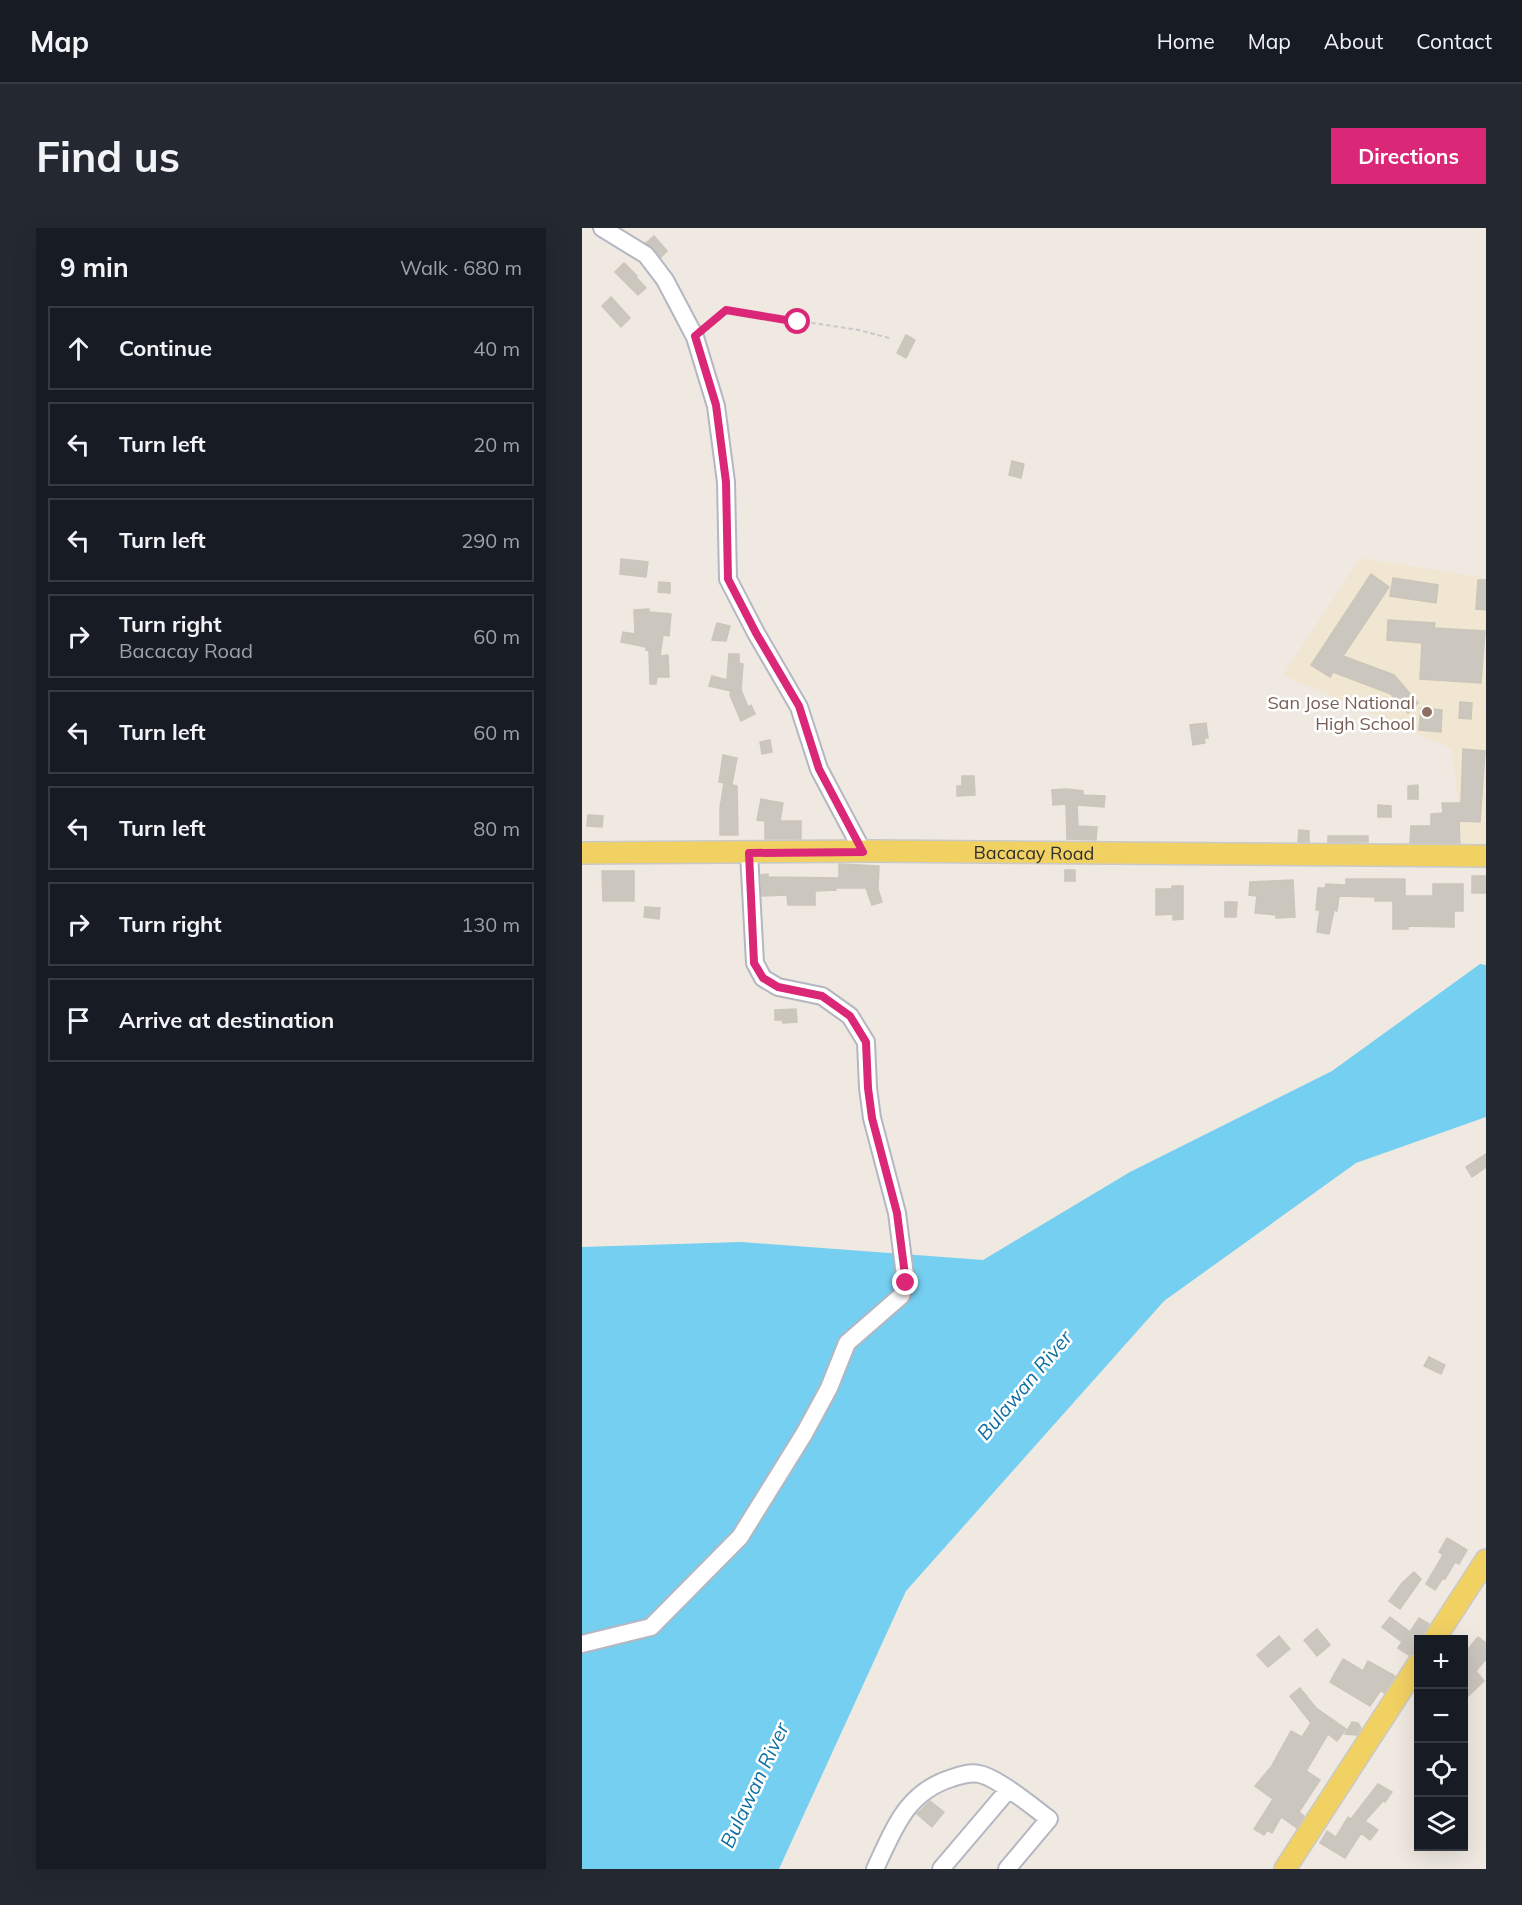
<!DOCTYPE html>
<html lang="en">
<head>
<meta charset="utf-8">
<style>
  :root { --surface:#171b24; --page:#242831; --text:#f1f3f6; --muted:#9ea1a6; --line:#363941; --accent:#db2777 }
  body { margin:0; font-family:Mulish,sans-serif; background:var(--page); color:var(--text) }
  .controls { position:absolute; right:18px; bottom:18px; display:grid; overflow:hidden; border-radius:0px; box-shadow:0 6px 24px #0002 }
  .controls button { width:54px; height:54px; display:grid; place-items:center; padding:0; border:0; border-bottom:2px solid var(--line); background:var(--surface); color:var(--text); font:30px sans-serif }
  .stop { position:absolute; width:18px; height:18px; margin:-14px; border:4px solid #db2777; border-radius:50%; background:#fff }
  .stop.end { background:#db2777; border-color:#fff; box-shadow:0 2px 6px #0008 }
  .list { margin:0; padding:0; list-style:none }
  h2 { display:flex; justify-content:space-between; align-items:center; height:78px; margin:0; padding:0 24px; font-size:26px }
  h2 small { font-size:20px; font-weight:400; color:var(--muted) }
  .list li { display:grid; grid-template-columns:39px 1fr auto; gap:18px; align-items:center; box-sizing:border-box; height:84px; margin:0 12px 12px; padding:0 12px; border:2px solid var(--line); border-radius:0px }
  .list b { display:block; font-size:22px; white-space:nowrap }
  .list p { margin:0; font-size:20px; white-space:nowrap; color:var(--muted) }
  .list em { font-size:20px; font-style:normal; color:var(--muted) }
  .icon { flex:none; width:33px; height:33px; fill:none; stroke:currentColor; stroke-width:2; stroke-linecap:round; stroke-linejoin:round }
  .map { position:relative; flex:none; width:904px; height:1641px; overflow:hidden; border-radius:0px }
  header { display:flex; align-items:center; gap:36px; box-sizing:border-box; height:84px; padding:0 30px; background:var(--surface); border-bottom:2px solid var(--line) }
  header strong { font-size:28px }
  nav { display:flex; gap:33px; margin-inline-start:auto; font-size:21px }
  .intro { display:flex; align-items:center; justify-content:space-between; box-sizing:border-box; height:144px; padding:0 36px }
  h1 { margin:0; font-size:42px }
  .button { padding:15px 27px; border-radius:0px; background:var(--accent); color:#fff; font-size:21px; font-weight:700 }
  main { display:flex; gap:36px; padding:0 36px }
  aside { flex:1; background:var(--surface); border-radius:0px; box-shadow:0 6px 24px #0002 }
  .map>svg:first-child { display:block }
  .education { fill:#f0e6d1 }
  .water { fill:#75cff0 }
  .building { fill:#cbc7bf; stroke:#cbc5ba; stroke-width:1.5 }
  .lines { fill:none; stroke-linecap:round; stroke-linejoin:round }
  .minor-casing { stroke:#b4b7c1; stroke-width:20 }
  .major-casing { stroke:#c9c9c9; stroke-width:24 }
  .path { stroke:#c9c9c9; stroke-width:2; stroke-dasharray:4.5 3; stroke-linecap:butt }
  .minor { stroke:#fff; stroke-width:16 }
  .major { stroke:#f2d163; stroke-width:21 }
  .route { stroke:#db2777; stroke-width:8 }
  .education-dot { fill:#8d6e63; stroke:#fff; stroke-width:2 }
  .labels { text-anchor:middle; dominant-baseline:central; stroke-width:5; stroke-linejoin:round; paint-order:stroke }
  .education-label { font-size:18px; fill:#785e54; stroke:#fff; text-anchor:end }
  .street-label { font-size:18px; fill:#2e2e2e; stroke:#fff }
  .water-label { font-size:20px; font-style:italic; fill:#0d6fa3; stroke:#fff }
</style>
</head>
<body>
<header>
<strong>Map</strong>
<nav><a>Home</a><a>Map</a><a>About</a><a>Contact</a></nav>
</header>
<div class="intro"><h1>Find us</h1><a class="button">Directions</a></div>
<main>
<aside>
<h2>9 min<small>Walk · 680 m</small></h2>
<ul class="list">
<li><svg class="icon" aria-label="ahead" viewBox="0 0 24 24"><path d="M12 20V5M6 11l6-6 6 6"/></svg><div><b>Continue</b></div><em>40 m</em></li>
<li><svg class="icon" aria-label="left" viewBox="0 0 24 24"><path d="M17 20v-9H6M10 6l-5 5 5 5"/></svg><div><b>Turn left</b></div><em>20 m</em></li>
<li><svg class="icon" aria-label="left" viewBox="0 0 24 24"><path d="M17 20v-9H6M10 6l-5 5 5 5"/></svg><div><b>Turn left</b></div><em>290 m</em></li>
<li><svg class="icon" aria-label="right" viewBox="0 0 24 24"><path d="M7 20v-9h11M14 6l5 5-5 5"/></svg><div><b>Turn right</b><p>Bacacay Road</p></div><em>60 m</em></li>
<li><svg class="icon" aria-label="left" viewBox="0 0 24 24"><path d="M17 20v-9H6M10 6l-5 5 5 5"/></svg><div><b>Turn left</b></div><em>60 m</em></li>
<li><svg class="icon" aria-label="left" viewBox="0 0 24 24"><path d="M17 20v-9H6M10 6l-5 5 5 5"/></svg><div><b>Turn left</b></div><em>80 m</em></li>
<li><svg class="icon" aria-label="right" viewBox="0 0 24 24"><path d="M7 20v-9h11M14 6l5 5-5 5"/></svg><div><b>Turn right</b></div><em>130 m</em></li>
<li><svg class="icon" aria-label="arrive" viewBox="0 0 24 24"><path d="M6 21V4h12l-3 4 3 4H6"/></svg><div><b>Arrive at destination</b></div></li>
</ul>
</aside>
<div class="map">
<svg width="904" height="1641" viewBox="0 0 904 1641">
  <rect width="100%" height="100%" fill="#efe9e1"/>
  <path class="education" d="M778 330 904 350V624L881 623 870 521 701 447Z"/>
  <path class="water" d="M898 736 904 737V889L774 935 582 1073 324 1363 197 1641H0V1019L159 1014 401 1032 548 944 750 843Z"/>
  <path class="building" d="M72 8 85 23 79 29 72 20 64 15Z
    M42 35 55 48 54 49 64 60 56 67 33 44Z
    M29 69 48 90 39 99 20 78Z
    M324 107 333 112 324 130 315 125Z
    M430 233 442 236 439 250 427 247Z
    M39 331 66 334 64 349 38 346Z
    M789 346 807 359 761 428 812 447 836 475 826 485 809 466 751 444 748 449 729 437Z
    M811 350 856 357 854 375 808 368Z
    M896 352H904V382L894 381Z
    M77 354 88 355V365L76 364Z
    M67 381V384L89 386 87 408 81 407 78 428 86 427 87 449H75L74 456H68L67 423 64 422V419L39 414 41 404 53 406 52 382Z
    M806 392 853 395 852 400 903 403 899 455 838 451 840 415 805 412Z
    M135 395 148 398 144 413 130 412Z
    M147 426H157V435L161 436 159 462 166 479 169 477 173 486 159 493 148 467 149 463 127 458 130 448 145 452Z
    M878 474 890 475 889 491 877 490Z
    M839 480 860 482 859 504 837 502Z
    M624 495 626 510H622L623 515 611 517 608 497Z
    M188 512 190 524 180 526 178 514Z
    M881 521 903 523 898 594 877 593 878 615H828L829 598H849V586L861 585 860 575H879Z
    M141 527 155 530 150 556 143 555 155 558 156 607H138V580L142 555 137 554Z
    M380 548H392L393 567 375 568V558H380Z
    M836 557V571H826V558Z
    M485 561 501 563V567L523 568 522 579 495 577 496 598 515 599 514 612 485 611 484 576 471 577 470 562Z
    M179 571 201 575 198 593H219V611H183V593L175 592Z
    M796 577 809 578V589H796Z
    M6 587 21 588 20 599 5 598Z
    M717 602 727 603V614H716Z
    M746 608H786V614H746Z
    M257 636 297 638 296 661 300 674 290 677 284 660H253L254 662 233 663V677H206L205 667 180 668 179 647 186 646V649L257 650Z
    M483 642H493V653H483Z
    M20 643H52V673H21Z
    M890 648H903L904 665H890Z
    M764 651H823V668H851V656H881V683H872V699L826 698V701H811V673H793V669L757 668 755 683 752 682 747 706 735 704 738 682H734L736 660H743L744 656 764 657Z
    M711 652 713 689 694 690V687L673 685 675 668 667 667 668 654Z
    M590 658H601V691L591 692V686L574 687V661H590Z
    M643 674H655L654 689H643Z
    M63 679 78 680 77 691 62 689Z
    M214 781 215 794 201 795 200 792H193V782Z
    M904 926V939L890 949 884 939Z
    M847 1129 863 1137 859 1146 842 1138Z
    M865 1310 885 1322 877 1336 873 1334 863 1351 861 1350 853 1362 844 1356 861 1327 857 1324Z
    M832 1344 839 1351 818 1381 807 1373 820 1355Z
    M808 1389 828 1404 837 1390 847 1396 837 1412V1420L834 1424 827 1427 816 1420 820 1414 800 1399Z
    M735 1401 748 1417 735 1428 722 1412Z
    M697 1408 708 1421 686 1439 675 1427Z
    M896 1409 904 1415V1431L894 1443 902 1453 882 1472V1426Z
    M761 1431 781 1443 786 1433 813 1448 802 1465 799 1462 788 1478 748 1454Z
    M718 1460 734 1480 764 1501 755 1513 746 1506 724 1543 738 1552 717 1584 722 1588 715 1600 699 1589 690 1605 685 1602 682 1607 672 1601 691 1571 673 1558 689 1539 709 1503 720 1509 729 1495 708 1468Z
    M770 1494 776 1495 779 1500 775 1507 763 1506Z
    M796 1556 810 1564 803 1574 801 1573 783 1593 796 1602 788 1612 779 1605 763 1630 738 1615 745 1603 754 1609 766 1589 769 1591Z
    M348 1573 362 1584 350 1599 335 1586Z"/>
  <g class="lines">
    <g class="minor-casing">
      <path id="minor" d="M20 0 64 27 83 52 113 109 134 178 144 254 146 351 174 405 217 479 237 541 281 624
        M0 1416 69 1399 158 1309 222 1206 247 1160 265 1115 319 1068 324 1055 315 985 290 890 286 860 284 814 268 788 240 768 196 759 181 750 173 735 167 625
        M293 1641C312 1601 324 1564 370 1550 379 1547 388 1544 397 1546 415 1549 451 1579 467 1591L425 1641
        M359 1641 427 1561"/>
    </g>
    <g class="major-casing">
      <g id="major">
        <path id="s1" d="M0 625 291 623 904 628"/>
        <path d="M852 1412 904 1332"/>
        <path d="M703 1641 836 1436"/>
      </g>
    </g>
    <path class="path" d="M124 99 144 82 277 102 307 110"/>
    <use href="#minor" class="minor"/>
    <use href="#major" class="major"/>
  </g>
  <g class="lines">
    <path class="route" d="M216 94 144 82 113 108 134 177 144 254 146 351 174 405 217 478 237 541 281 624 167 625 172 735 181 750 196 759 240 768 268 788 284 814 286 860 290 890 315 985 324 1055"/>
  </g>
  <circle class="education-dot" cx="845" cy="484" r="6"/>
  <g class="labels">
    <g class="education-label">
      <text x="833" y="474">San Jose National<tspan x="833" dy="21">High School</tspan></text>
    </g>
    <g class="street-label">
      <text stroke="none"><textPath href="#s1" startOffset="452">Bacacay Road</textPath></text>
    </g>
    <g class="water-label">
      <text transform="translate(442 1157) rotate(-50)">Bulawan River</text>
      <text transform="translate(172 1557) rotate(-65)">Bulawan River</text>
    </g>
  </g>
</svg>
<div class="controls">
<button>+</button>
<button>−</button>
<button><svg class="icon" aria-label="locate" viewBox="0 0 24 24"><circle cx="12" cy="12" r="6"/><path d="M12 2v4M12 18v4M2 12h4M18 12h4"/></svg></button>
<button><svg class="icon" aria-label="layers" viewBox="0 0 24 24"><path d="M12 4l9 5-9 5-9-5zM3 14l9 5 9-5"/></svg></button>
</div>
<div class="stop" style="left:216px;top:94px"></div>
<div class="stop end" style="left:324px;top:1055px"></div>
</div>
</main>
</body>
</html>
